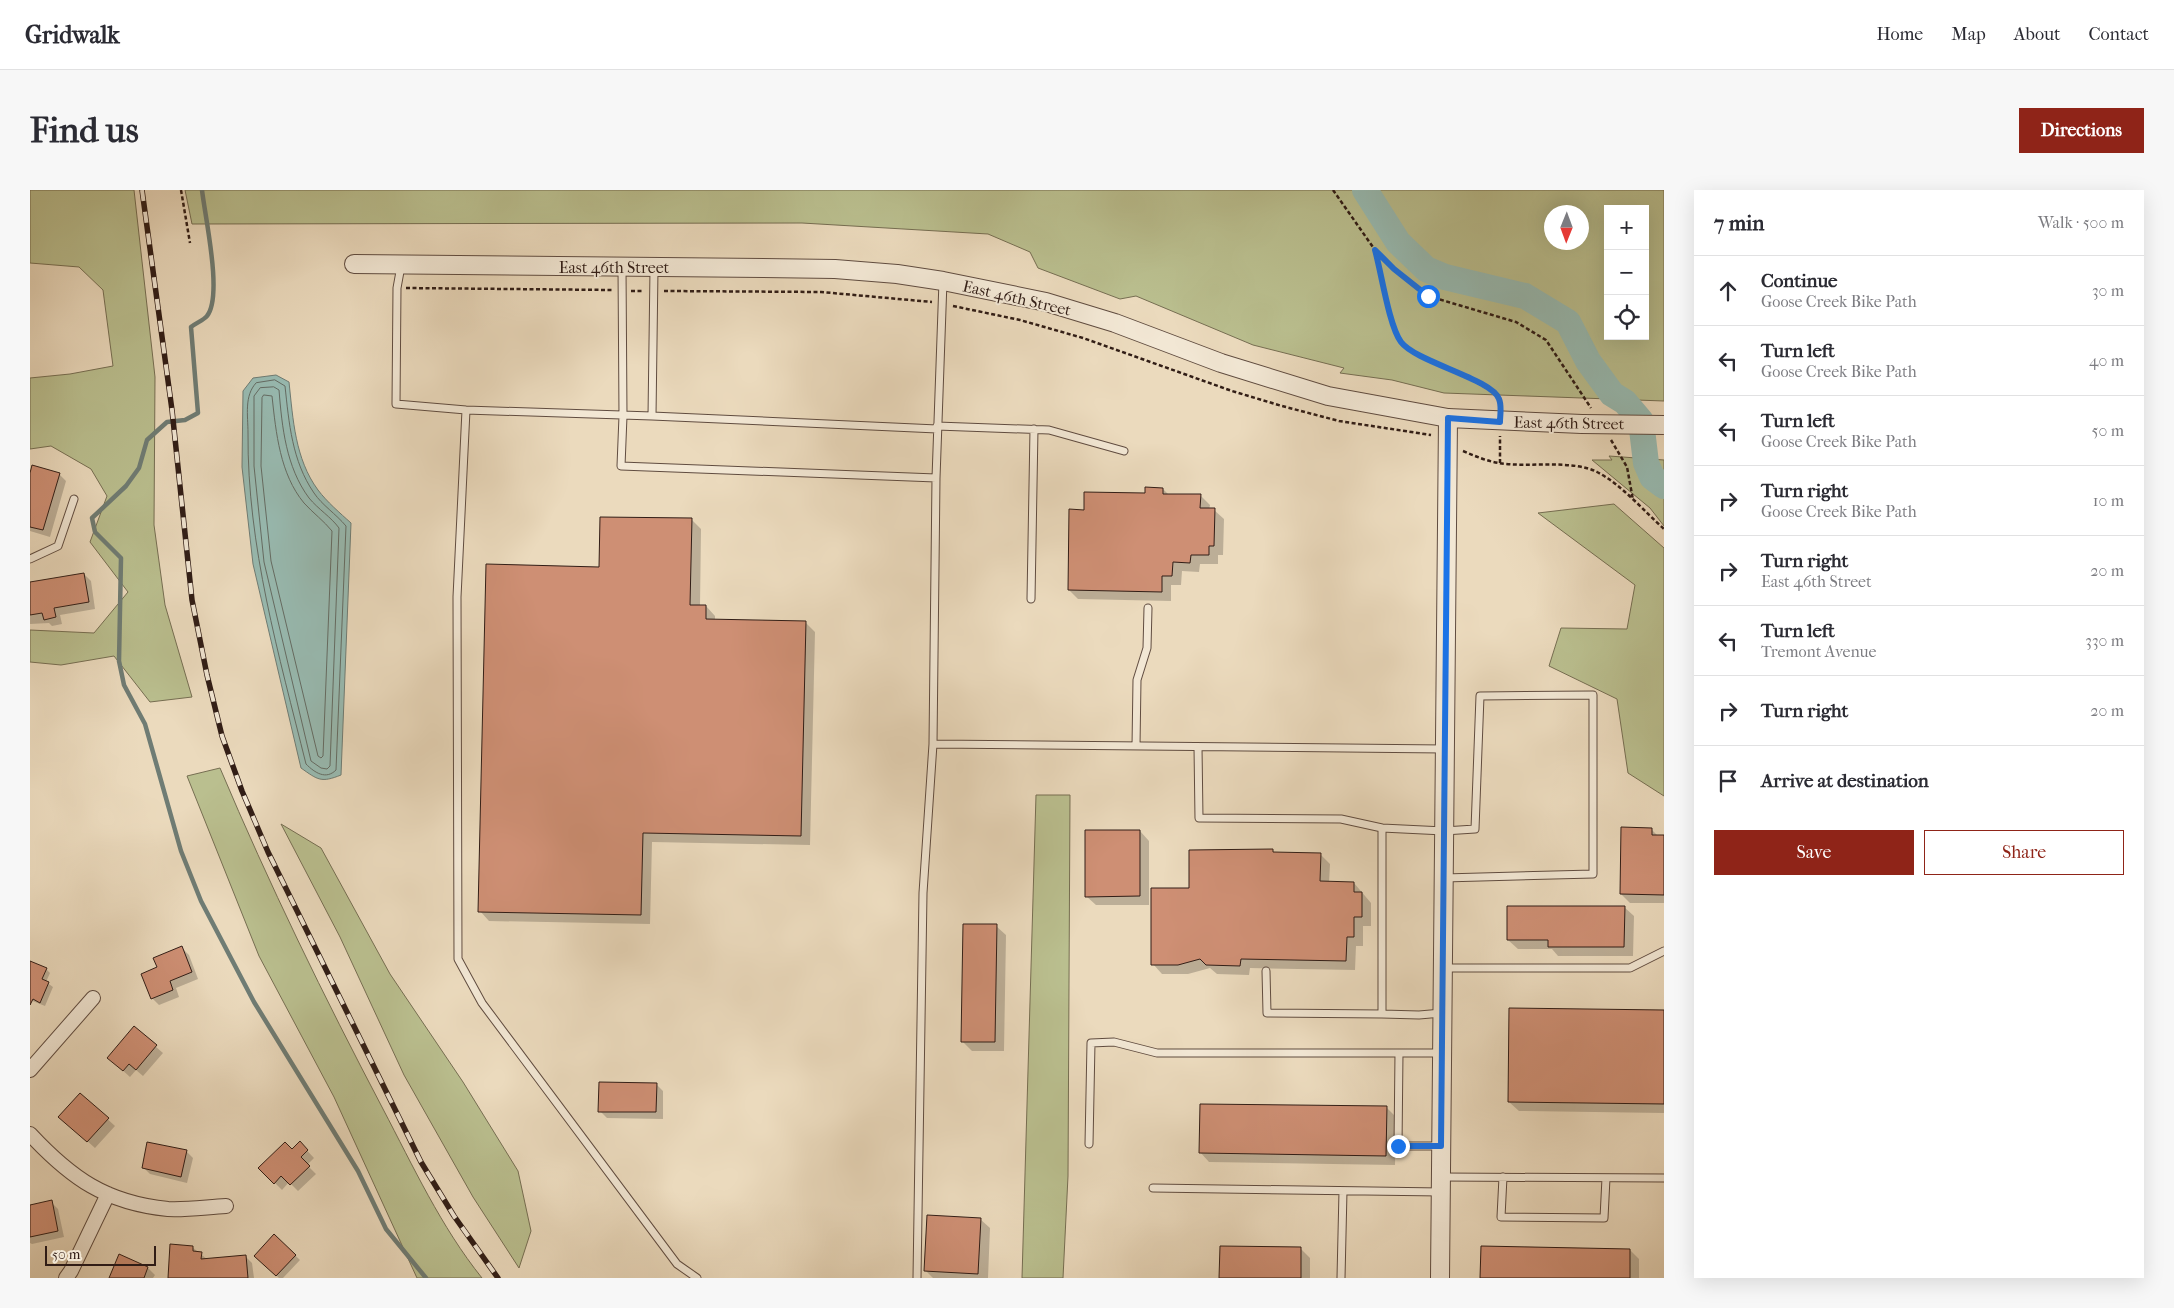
<!DOCTYPE html>
<html lang="en">
<head>
<meta charset="utf-8">
<style>
  :root { --surface:#fff; --page:#f7f7f7; --text:#2b2b33; --muted:#7c7c81; --line:#e1e1e2; --accent:#8f2418 }
  body { margin:0; font-family:"IM FELL French Canon",serif; background:var(--page); color:var(--text) }
  .controls { position:absolute; right:15px; top:15px; display:grid; overflow:hidden; border-radius:0px; box-shadow:0 5px 20px #0002 }
  .controls button { width:45px; height:45px; display:grid; place-items:center; padding:0; border:0; border-bottom:1px solid var(--line); background:var(--surface); color:var(--text); font:25px sans-serif }
  .compass { position:absolute; left:1514px; top:15px; width:45px; height:45px; border-radius:50%; background:var(--surface); box-shadow:0 5px 20px #0002; rotate:181deg }
  .scale { position:absolute; left:15px; bottom:12px; width:111px; box-sizing:border-box; padding-left:5px; border:2px solid #311d16; border-top:0; font-size:14px; line-height:18px; white-space:nowrap; color:#311d16; -webkit-text-stroke:4px #f2e7d4; paint-order:stroke }
  .stop { position:absolute; width:15px; height:15px; margin:-11px; border:4px solid #1a73e8; border-radius:50%; background:#fff }
  .stop.end { background:#1a73e8; border-color:#fff; box-shadow:0 1px 5px #0008 }
  .list { margin:0; padding:0; list-style:none }
  h2 { display:flex; justify-content:space-between; align-items:center; height:65px; margin:0; padding:0 20px; font-size:21px }
  h2 small { font-size:16px; font-weight:400; color:var(--muted) }
  .list li { display:grid; grid-template-columns:32px 1fr auto; gap:15px; align-items:center; box-sizing:border-box; height:70px; padding:0 20px; border-top:1px solid var(--line) }
  .list b { display:block; font-size:19px; white-space:nowrap }
  .list p { margin:0; font-size:16px; white-space:nowrap; color:var(--muted) }
  .list em { font-size:16px; font-style:normal; color:var(--muted) }
  .actions { display:flex; gap:10px; padding:15px 20px }
  .actions a { flex:1; padding:11px 0; border:1px solid var(--accent); border-radius:0px; text-align:center; font-size:18px; color:var(--accent) }
  .actions .main { background:var(--accent); color:#fff }
  .icon { flex:none; width:28px; height:28px; fill:none; stroke:currentColor; stroke-width:2; stroke-linecap:round; stroke-linejoin:round }
  .map { position:relative; flex:none; width:1634px; height:1088px; overflow:hidden; border-radius:0px }
  header { display:flex; align-items:center; gap:30px; box-sizing:border-box; height:70px; padding:0 25px; background:var(--surface); border-bottom:1px solid var(--line) }
  header strong { font-size:24px }
  nav { display:flex; gap:28px; margin-inline-start:auto; font-size:18px }
  .intro { display:flex; align-items:center; justify-content:space-between; box-sizing:border-box; height:120px; padding:0 30px }
  h1 { margin:0; font-size:35px }
  .button { padding:12px 22px; border-radius:0px; background:var(--accent); color:#fff; font-size:18px; font-weight:700 }
  main { display:flex; gap:30px; padding:0 30px }
  aside { flex:1; background:var(--surface); border-radius:0px; box-shadow:0 5px 20px #0002 }
  .map>svg:first-child { display:block }
  .green { fill:#babf8f; stroke:#766e52; fill-rule:evenodd }
  .water { fill:#98bbb2; stroke:#6f7c74 }
  .shadow { fill:#0003 }
  .lines { fill:none; stroke-linecap:round; stroke-linejoin:round }
  .shore { stroke:#646c64; stroke-width:1 }
  .stream { stroke:#6f7c74; stroke-width:4.5 }
  .river { stroke:#98bbb2; stroke-width:26 }
  .building { fill:#ce8f74; stroke:#311d16 }
  .service-casing { stroke:#604c40; stroke-width:9 }
  .minor-casing { stroke:#604c40; stroke-width:16 }
  .tertiary-casing { stroke:#604c40; stroke-width:20 }
  .path { stroke:#311d16; stroke-width:2.5; stroke-dasharray:4 2.5; stroke-linecap:butt }
  .service { stroke:#f2e7d4; stroke-width:7 }
  .minor { stroke:#f2e7d4; stroke-width:14 }
  .tertiary { stroke:#f2e7d4; stroke-width:18 }
  .rail-casing { stroke:#311d16; stroke-width:5.5 }
  .rail { stroke:#f2e7d4; stroke-width:4; stroke-dasharray:11; stroke-linecap:butt }
  .tertiary-bridge-casing { stroke:#604c40; stroke-width:20; stroke-linecap:butt }
  .tertiary-bridge { stroke:#f2e7d4; stroke-width:18 }
  .route { stroke:#1a73e8; stroke-width:6 }
  .labels { text-anchor:middle; dominant-baseline:central; stroke-width:4; stroke-linejoin:round; paint-order:stroke }
  .street-label { font-size:16px; fill:#311d16; stroke:#f2e7d4 }
</style>
</head>
<body>
<header>
<strong>Gridwalk</strong>
<nav><a>Home</a><a>Map</a><a>About</a><a>Contact</a></nav>
</header>
<div class="intro"><h1>Find us</h1><a class="button">Directions</a></div>
<main>
<div class="map">
<svg width="1634" height="1088" viewBox="0 0 1634 1088">
  <rect width="100%" height="100%" fill="#ebdabd"/>
  <filter id="stains"><feTurbulence type="fractalNoise" baseFrequency=".004" numOctaves="4"/><feColorMatrix values="0 0 0 0 .2 0 0 0 0 .09 0 0 0 0 .02 0 0 0 .5 -.17"/></filter>
  <radialGradient id="worn" r=".72"><stop offset=".6" stop-color="#630" stop-opacity="0"/><stop offset="1" stop-color="#630" stop-opacity=".3"/></radialGradient>
  <path class="green" d="M0 0H104L125 187 124 335 135 415 162 507 120 512 84 466 31 475 0 472V440L64 443 98 402 60 352 77 306 61 279 21 256 0 259V188L40 184 83 176 73 100 49 77 0 73Z
    M155 0H1634V211L1414 203 1362 190 1310 183 1314 178 1223 155 1106 106 1090 109 1008 78 1000 62 958 44 772 33 162 34ZM1578 19H1615V146H1578ZM1522 22H1552V52H1522Z
    M1579 266 1634 270V336L1620 318 1562 270H1582Z
    M1584 314 1634 358V606L1598 583 1587 509 1519 476 1531 438 1597 439 1605 395 1508 323Z
    M190 578C239 694 294 807 353 919 383 976 411 1037 452 1088H387L304 907 229 766 157 586Z
    M1006 605H1040L1038 986 1033 1088H992Z
    M251 634 291 658 360 784 433 892 488 981 501 1041 489 1078 443 1007 374 885 310 747Z"/>
  <path class="water" d="M246 185 259 192C263 229 265 269 288 300 297 312 310 323 321 333L311 585C291 593 288 590 271 578L223 374 212 277 213 201 223 188Z"/>
  <path class="shadow" d="M0 283 29 284 36 291 20 347 0 341Z
    M1133 299 1139 305H1170L1180 315 1179 320H1184L1194 329 1193 365H1188V374H1170L1169 382 1152 381 1151 395H1141V411L1048 409 1039 400 1055 321Z
    M662 330 671 339 670 416H676L685 426V430L775 432 785 442 780 655 622 652 620 734 459 731 450 721 570 378Z
    M54 384 61 391 65 419 30 425 32 434 22 436 19 433 0 434V393Z
    M1621 639 1628 646H1634V713H1600L1591 704Z
    M1110 641 1119 651V715H1066L1056 706Z
    M1242 660 1245 664H1290L1300 674 1299 693H1324L1341 713V736H1333V756H1326L1325 780 1220 778 1219 785 1187 784 1180 778 1158 784H1132L1123 774 1160 699Z
    M1594 717 1604 726 1603 766H1528L1522 759H1488L1478 750Z
    M966 736 976 745 974 861H942L932 851Z
    M152 758 159 765 168 789 146 798 149 807 129 815 122 808 128 778Z
    M0 772 16 779 20 783 16 792 23 797 15 816 0 810Z
    M1634 821V923L1489 921 1479 912Z
    M104 838 133 863 113 886 106 880 100 887 79 868Z
    M626 894 633 901V929L577 928 570 921Z
    M50 904 85 936 65 958 37 933Z
    M1357 918 1366 927 1365 975 1179 972 1170 962Z
    M270 953 284 968 277 975 286 984 268 1001 259 992 252 1000 230 978 262 961Z
    M156 961 163 968 157 993 120 984 113 977Z
    M21 1012 28 1019 34 1047 2 1054 0 1053V1016Z
    M950 1029 960 1038 958 1088H903L896 1081Z
    M245 1046 270 1070 253 1088H249L226 1066Z
    M141 1056 162 1057 178 1070 215 1066 222 1073 224 1088H139Z
    M1191 1057 1271 1059 1280 1068V1088H1190Z
    M1452 1058 1600 1060 1609 1069V1088H1452Z
    M90 1066 118 1078 125 1085 123 1088H81Z"/>
  <g class="lines">
    <path class="shore" d="M245 190 255 196C259 233 262 271 284 303 292 315 306 324 316 336L306 580C296 590 285 583 276 574 249 465 217 356 218 243 218 225 214 206 226 193Z
      M244 197 249 200C252 237 256 277 279 308 288 319 301 327 309 338L300 576 297 579 291 578 281 571 234 372 224 276V206L230 198Z
      M234 205 242 206C246 243 250 284 274 313 283 323 294 331 302 341L293 566 291 568 288 566 241 371 231 276 232 208Z"/>
    <path class="stream" d="M172 0C175 27 193 106 177 126 174 130 166 133 161 137L168 223 155 230 137 232 117 250 109 278 96 296 62 328 65 342 91 368 89 471 94 495 115 534 151 661 171 711 224 812 328 981 356 1039 396 1088"/>
    <path class="river" d="M1335 0 1368 52 1396 79 1415 87 1495 106 1538 132 1558 171 1582 204 1595 212 1611 231 1616 273 1622 287 1634 296"/>
  </g>
  <path class="building" d="M2 275 30 283 13 340 0 337V283Z
    M1115 297 1133 298V304H1171L1170 318H1185L1184 356H1179V365H1161L1160 373 1143 372 1142 386H1132V402L1038 400 1039 319 1054 320V302L1115 303Z
    M570 327 662 328 660 415H676V429L776 431 771 646 613 643 611 725 448 722 456 374 569 377Z
    M54 383 59 412 24 418 26 427 14 430 12 423 0 425V392Z
    M1591 637 1622 638V645H1634V705L1590 704Z
    M1055 640H1110V706L1055 707Z
    M1243 659V662L1291 663 1290 691 1324 692V702H1332V727H1324V747H1317L1316 771 1211 769 1210 776 1176 775 1170 769 1148 775H1121V698H1159V660Z
    M1477 716H1595L1594 757H1518V750H1477Z
    M933 734H967L965 852H931Z
    M152 756 162 782 140 791 143 800 121 809 111 784 127 777 123 768Z
    M0 771 17 778 12 789 19 792 10 813 3 809 0 815Z
    M1479 818 1634 820V914L1478 912Z
    M104 836 127 855 106 880 99 874 93 881 77 868Z
    M569 892 627 893 626 922H568Z
    M50 903 79 928 57 952 28 927Z
    M1170 914 1357 916 1356 966 1169 963Z
    M270 951 278 960 271 967 280 976 260 995 251 986 244 994 228 978 255 952 262 959Z
    M117 952 157 960 151 987 112 978Z
    M22 1010 28 1041 0 1047V1015Z
    M897 1025 951 1028 948 1084 894 1081Z
    M244 1044 266 1065 246 1086 224 1066Z
    M140 1054 163 1056V1061L172 1062 171 1069 216 1065 218 1088H138Z
    M1190 1056 1271 1057V1088H1189Z
    M1451 1056 1600 1059V1088H1450Z
    M89 1064 118 1077 114 1088H79Z"/>
  <g class="lines">
    <g class="service-casing">
      <path id="service" d="M371 76 367 98 366 214 436 220 622 226 907 239
        M592 77 593 226 591 276 906 288
        M436 220 427 407 428 769 452 813 647 1074 667 1088
        M622 226 624 79
        M907 236 1019 240 1094 261
        M0 369 28 356 44 309
        M1001 409 1004 239
        M903 554 1414 559
        M1106 556 1107 490 1117 458 1118 418
        M1168 557 1169 628 1311 629 1352 638
        M1413 778H1600L1634 761
        M1236 781 1237 823 1352 824
        M1412 823 1389 825 1352 824V638L1414 641 1445 639 1450 506 1563 505V684L1414 688
        M1369 863 1368 956H1410
        M1059 954 1061 853 1084 852 1127 863H1412
        M1412 987 1634 988
        M1473 987 1471 1027 1574 1028 1576 988
        M1123 998 1411 1002
        M887 1088 893 703 903 554 906 288 913 91
        M1311 1088 1313 1001"/>
    </g>
    <g class="minor-casing">
      <path id="minor" d="M0 880 63 808
        M0 944C41 988 76 1013 138 1019 156 1020 177 1017 196 1016
        M36 1088 41 1081 78 1004"/>
    </g>
    <g class="tertiary-casing">
      <path id="tertiary" d="M324 74 733 78 805 79 867 84 913 91 1016 112 1085 133 1191 173 1298 206 1418 228 1552 234
        M1410 1088 1418 228"/>
    </g>
    <path class="path" d="M151 0 160 53
      M1303 0 1345 60 1364 79 1398 106 1486 132 1516 150 1561 218
      M1345 61 1364 138 1371 152 1383 162 1424 180 1466 203 1469 208 1470 216
      M376 98 583 100
      M601 101H613
      M634 101 791 102 902 112
      M923 116 990 130 1053 148 1202 201 1252 216 1309 231 1401 245
      M1581 250 1597 277 1603 310
      M1433 261C1445 266 1456 271 1469 273 1499 278 1541 269 1567 282 1591 294 1615 322 1634 339
      M1470 273V246"/>
    <use href="#service" class="service"/>
    <use href="#minor" class="minor"/>
    <use href="#tertiary" class="tertiary"/>
    <g class="rail-casing">
      <path id="rail" d="M112 0 142 220 162 410 177 485 192 546 212 601 238 662 391 972 424 1026 468 1088"/>
    </g>
    <use href="#rail" class="rail"/>
    <g class="tertiary-bridge-casing">
      <path id="tertiary-bridge" d="M1552 234 1634 235"/>
    </g>
    <use href="#tertiary-bridge" class="tertiary-bridge"/>
  </g>
  <g class="lines">
    <path class="route" d="M1368 956H1411L1418 228 1470 232C1470 225 1472 216 1469 209 1462 189 1386 172 1371 152 1359 136 1351 81 1345 60L1364 79 1398 106"/>
  </g>
  <g class="labels">
    <g class="street-label">
      <text x="584" y="77">East 46th Street</text>
      <text transform="translate(987 108) rotate(13)">East 46th Street</text>
      <text transform="translate(1539 233) rotate(1)">East 46th Street</text>
    </g>
  </g>
  <rect width="100%" height="100%" filter="url(#stains)"/>
  <rect width="100%" height="100%" fill="url(#worn)"/>
</svg>
<div class="controls">
<button>+</button>
<button>−</button>
<button><svg class="icon" aria-label="locate" viewBox="0 0 24 24"><circle cx="12" cy="12" r="6"/><path d="M12 2v4M12 18v4M2 12h4M18 12h4"/></svg></button>
</div>
<svg class="compass" viewBox="-18 -18 36 36"><path d="M0-13l5 13h-10z" fill="#e53935"/><path d="M0 13l5-13h-10z" fill="#7c7c81"/></svg>
<div class="scale">50 m</div>
<div class="stop" style="left:1398px;top:106px"></div>
<div class="stop end" style="left:1368px;top:956px"></div>
</div>
<aside>
<h2>7 min<small>Walk · 500 m</small></h2>
<ul class="list">
<li><svg class="icon" aria-label="ahead" viewBox="0 0 24 24"><path d="M12 20V5M6 11l6-6 6 6"/></svg><div><b>Continue</b><p>Goose Creek Bike Path</p></div><em>30 m</em></li>
<li><svg class="icon" aria-label="left" viewBox="0 0 24 24"><path d="M17 20v-9H6M10 6l-5 5 5 5"/></svg><div><b>Turn left</b><p>Goose Creek Bike Path</p></div><em>40 m</em></li>
<li><svg class="icon" aria-label="left" viewBox="0 0 24 24"><path d="M17 20v-9H6M10 6l-5 5 5 5"/></svg><div><b>Turn left</b><p>Goose Creek Bike Path</p></div><em>50 m</em></li>
<li><svg class="icon" aria-label="right" viewBox="0 0 24 24"><path d="M7 20v-9h11M14 6l5 5-5 5"/></svg><div><b>Turn right</b><p>Goose Creek Bike Path</p></div><em>10 m</em></li>
<li><svg class="icon" aria-label="right" viewBox="0 0 24 24"><path d="M7 20v-9h11M14 6l5 5-5 5"/></svg><div><b>Turn right</b><p>East 46th Street</p></div><em>20 m</em></li>
<li><svg class="icon" aria-label="left" viewBox="0 0 24 24"><path d="M17 20v-9H6M10 6l-5 5 5 5"/></svg><div><b>Turn left</b><p>Tremont Avenue</p></div><em>330 m</em></li>
<li><svg class="icon" aria-label="right" viewBox="0 0 24 24"><path d="M7 20v-9h11M14 6l5 5-5 5"/></svg><div><b>Turn right</b></div><em>20 m</em></li>
<li><svg class="icon" aria-label="arrive" viewBox="0 0 24 24"><path d="M6 21V4h12l-3 4 3 4H6"/></svg><div><b>Arrive at destination</b></div></li>
</ul>
<div class="actions"><a class="main">Save</a><a>Share</a></div>
</aside>
</main>
</body>
</html>
